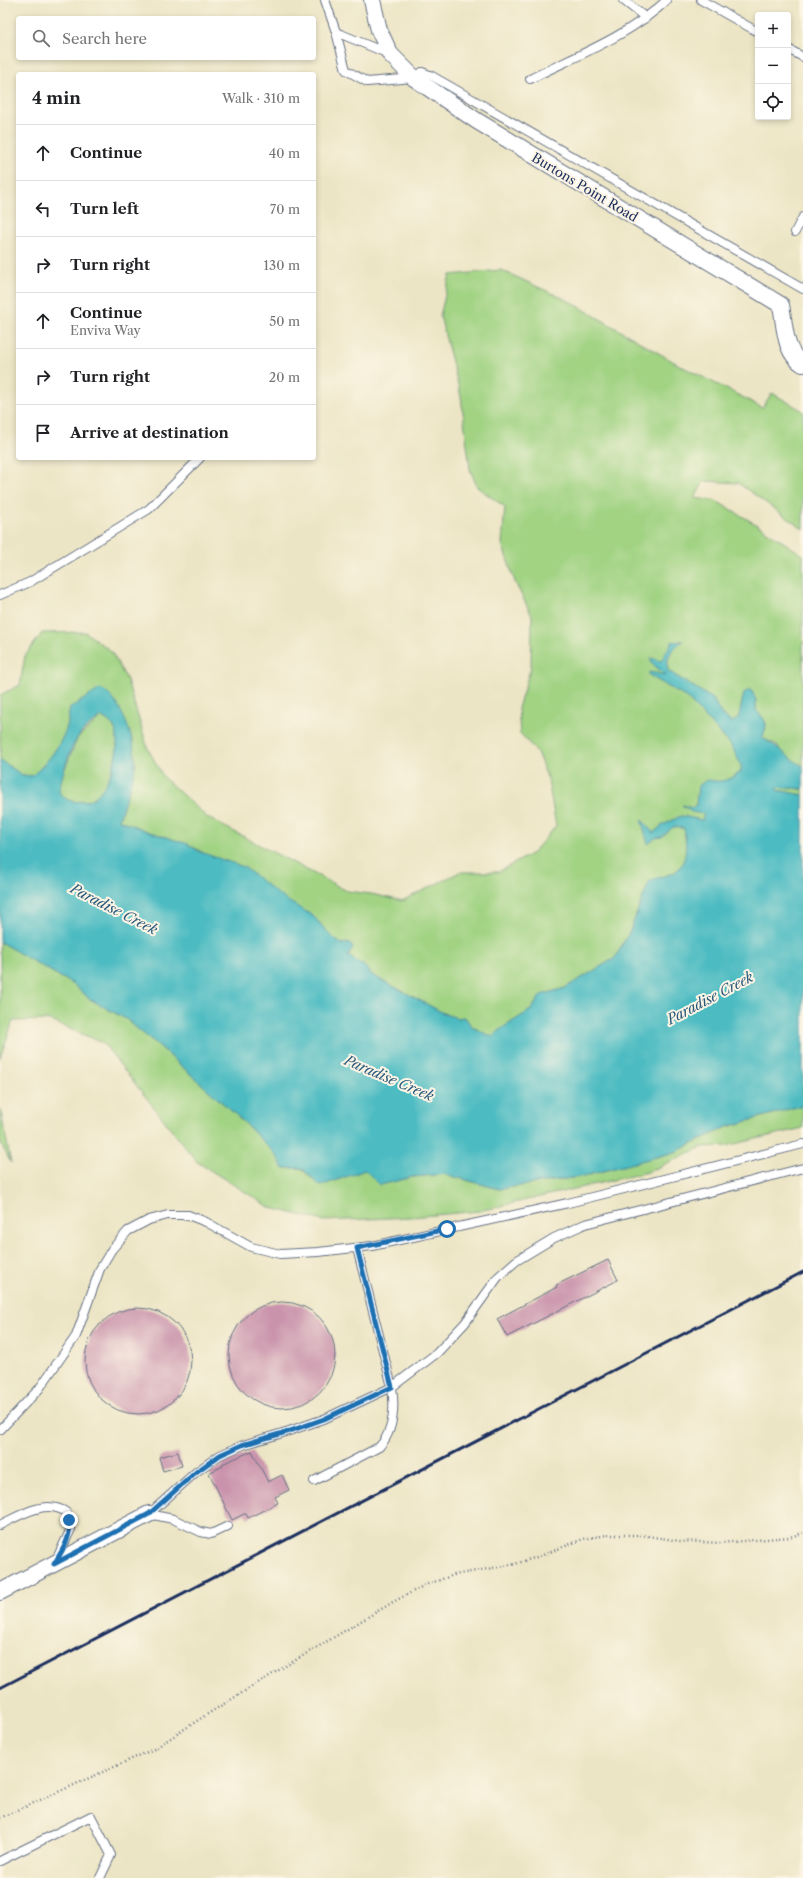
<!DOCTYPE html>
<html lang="en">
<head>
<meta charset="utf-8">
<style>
  :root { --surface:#fff; --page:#f6f6f6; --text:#202124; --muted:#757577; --line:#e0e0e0 }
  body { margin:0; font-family:"Libre Caslon Text",serif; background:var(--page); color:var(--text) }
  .controls { position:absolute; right:12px; top:12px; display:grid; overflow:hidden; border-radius:4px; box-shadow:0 2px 6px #0003 }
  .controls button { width:36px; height:36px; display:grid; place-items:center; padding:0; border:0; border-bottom:1px solid var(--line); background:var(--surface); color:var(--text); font:20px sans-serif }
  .stop { position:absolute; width:12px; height:12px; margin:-9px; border:3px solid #1f6fb2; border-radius:50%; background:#fff }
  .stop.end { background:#1f6fb2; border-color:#fff; box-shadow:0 1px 4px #0008 }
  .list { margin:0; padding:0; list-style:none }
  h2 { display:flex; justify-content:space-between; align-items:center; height:52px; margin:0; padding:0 16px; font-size:17px }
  h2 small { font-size:13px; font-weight:400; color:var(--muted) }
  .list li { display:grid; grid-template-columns:26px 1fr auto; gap:12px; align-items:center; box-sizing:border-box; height:56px; padding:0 16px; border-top:1px solid var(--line) }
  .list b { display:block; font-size:15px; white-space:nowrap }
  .list p { margin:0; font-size:13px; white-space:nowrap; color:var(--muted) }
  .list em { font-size:13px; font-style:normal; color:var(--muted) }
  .icon { flex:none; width:22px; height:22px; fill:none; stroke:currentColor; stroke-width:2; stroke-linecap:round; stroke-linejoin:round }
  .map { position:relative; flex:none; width:803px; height:1878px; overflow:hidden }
  .search { position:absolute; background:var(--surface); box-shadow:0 2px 6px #0003; left:16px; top:16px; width:300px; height:44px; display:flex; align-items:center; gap:10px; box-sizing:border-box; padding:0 14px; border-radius:4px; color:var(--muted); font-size:15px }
  .panel { position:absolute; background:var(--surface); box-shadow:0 2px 6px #0003; left:16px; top:72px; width:300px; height:388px; border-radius:4px }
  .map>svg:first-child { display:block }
  .green { fill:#a1d383; stroke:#5e8170 }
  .water { fill:#4dbcc2; stroke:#347690; fill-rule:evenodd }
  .building { fill:#c993ab }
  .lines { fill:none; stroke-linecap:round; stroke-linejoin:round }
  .lane-casing { stroke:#646f82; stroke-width:10 }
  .street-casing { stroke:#646f82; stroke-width:18 }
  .path { stroke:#646f82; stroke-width:2.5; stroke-dasharray:1 3; stroke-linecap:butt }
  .lane { stroke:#fff; stroke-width:8 }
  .street { stroke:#fff; stroke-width:16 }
  .rail { stroke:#1b2f5e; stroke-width:3 }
  .route { stroke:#1f6fb2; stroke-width:5 }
  .labels { text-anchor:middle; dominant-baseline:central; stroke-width:4; stroke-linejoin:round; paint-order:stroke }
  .street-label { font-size:13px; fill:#1b2f5e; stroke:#fcf5e5 }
  .water-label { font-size:14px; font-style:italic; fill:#2a597c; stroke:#fcf5e5 }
</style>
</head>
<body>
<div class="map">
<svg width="803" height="1878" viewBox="0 0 803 1878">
  <rect width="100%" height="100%" fill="#fcf5e5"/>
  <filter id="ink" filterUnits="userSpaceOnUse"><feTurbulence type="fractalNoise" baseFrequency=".025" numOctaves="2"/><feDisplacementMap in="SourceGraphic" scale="8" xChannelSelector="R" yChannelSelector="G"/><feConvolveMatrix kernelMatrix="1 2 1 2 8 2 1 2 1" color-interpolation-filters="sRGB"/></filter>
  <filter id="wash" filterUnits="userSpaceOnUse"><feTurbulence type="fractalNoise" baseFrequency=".012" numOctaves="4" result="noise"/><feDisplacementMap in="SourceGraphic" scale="16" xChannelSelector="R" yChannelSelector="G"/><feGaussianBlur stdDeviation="0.9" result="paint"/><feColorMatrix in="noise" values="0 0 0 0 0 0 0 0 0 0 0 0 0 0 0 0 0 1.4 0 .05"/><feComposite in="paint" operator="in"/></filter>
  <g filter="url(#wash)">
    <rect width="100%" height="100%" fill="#ece5c5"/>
    <path class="green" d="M501 270 571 302 681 366 748 400 762 408 772 393 803 411V529L738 483 704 481 695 498 716 501 759 526 803 555V766L787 757 775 744 762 738C769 723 767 722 756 710V700L744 694 739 716 735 721 731 722 721 714 713 699 668 671C666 658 671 648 682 641L672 642 661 661 651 662 666 675H649L687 698 731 745 742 765 741 772 727 780 718 782 692 808 684 806 692 812 704 814 702 820 681 816 663 825 653 833 642 820 655 838 662 837 673 827 684 828C686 843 689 862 675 872 667 877 657 876 649 882L630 931 615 958 565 988 541 995 531 1010 504 1027 492 1037 472 1027 465 1017 458 1018 447 1015 372 975 364 966 348 956 350 943 341 944 332 937 313 916 188 844 149 832 119 820 135 766 133 741 117 703 77 705 70 708C68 714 69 721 67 727 60 747 47 763 32 776L22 775 0 760V750H3L0 748V695L20 685 25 656 42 633 85 632 111 651 127 680 148 749 164 778 208 818 347 891 371 894 402 901 460 872H498L533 853 556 826 548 780 537 752 520 733 518 708 531 667 532 616 515 582 502 544 505 507 477 487 470 469 461 396 440 316 450 275Z
      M102 717C107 720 115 725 116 732 121 751 109 789 92 799 89 801 85 801 83 801 72 803 65 800 59 792L61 778 78 737Z
      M779 787 803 789V795L777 790 776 788Z
      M0 942 73 984 90 999 126 1019 140 1031 157 1044 244 1122 277 1156 283 1168H301L320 1186 365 1170 380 1185 412 1177 445 1174 499 1189 584 1176 675 1152 727 1127 803 1105V1128L726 1146 702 1147 648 1172 479 1211 411 1217 324 1221 271 1208 197 1162 103 1043 49 1020 13 1021 0 1058Z
      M0 1108 11 1163 0 1142Z"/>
    <path class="water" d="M683 641C672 648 665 657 668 671L713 699 721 714 731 722 735 721 739 716 744 693 751 689 756 700V710C767 722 768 723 762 738 778 746 787 757 803 766V789L779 787 776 788 777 790 803 795V1105L727 1127 675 1152 584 1176 499 1189 445 1174 412 1177 380 1185 365 1170 320 1186 302 1168H283L277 1156 244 1122 157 1044 140 1031 126 1019 90 999 73 984 0 942V760L22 775 32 776C47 763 60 747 67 727 69 721 68 714 70 708L100 689C121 697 137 744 135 766 133 784 123 802 119 820L149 832 188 844 200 852 244 867 283 898 313 916 332 937 341 944 350 943 353 947 348 956 364 966 372 975 447 1015 458 1018 465 1017 472 1027 492 1037 504 1027 531 1010 541 995 565 988 615 958 630 931 649 882C657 876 667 877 675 872 689 862 686 842 684 828L673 827 662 837 655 838 648 844 641 819 653 833 663 825 681 816 702 820 704 814 692 812 682 805 692 808 696 805 698 786C712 776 707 782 720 781 727 781 735 776 741 772V765L731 745 687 698 649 675V672L665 675 651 662V658L661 661 672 642ZM102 717C108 720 115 726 116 732 121 752 109 789 92 799 89 801 85 801 83 801 72 803 65 800 59 792 61 778 70 748 78 737 84 728 94 722 102 717Z"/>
    <g id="blocks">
      <path class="building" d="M608 1260 618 1280 507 1337 497 1319 557 1287 556 1285Z
        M229 1355a53 53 0 1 1 106 0a53 53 0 1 1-106 0Z
        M85 1361a53 53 0 1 1 106 0a53 53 0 1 1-106 0Z
        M252 1451 268 1482 282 1475 289 1490 275 1497 278 1503 248 1518 246 1514H244L232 1520 209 1473 223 1466 222 1464Z
        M178 1452 182 1466 163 1471 159 1457Z"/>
    </g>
  </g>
  <g filter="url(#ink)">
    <use href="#blocks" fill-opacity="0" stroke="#646f82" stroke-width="1"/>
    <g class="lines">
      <g class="lane-casing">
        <path id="lane" d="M325 0 336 32 389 54
          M623 0 646 18
          M701 0 758 32
          M336 32 346 70 367 82 414 78 422 72 432 76 803 289
          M788 49 803 57
          M530 79C576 56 629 36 667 0
          M795 232 803 217
          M0 595 30 582 149 509 200 458
          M0 1430 39 1389 76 1336 100 1269 112 1249 128 1231 149 1220 168 1215H188L206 1222 251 1247 280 1254 318 1252 372 1246 568 1203 803 1144
          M314 1481 379 1447C394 1431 395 1408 392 1387L357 1248
          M149 1514 196 1472 220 1455 243 1445 289 1431 324 1419 392 1387 437 1353 465 1323 498 1277 516 1261 554 1238 585 1224 803 1168
          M149 1514 173 1519 201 1532 211 1534 228 1526
          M0 1525C20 1515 47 1498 67 1513L71 1529 57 1558
          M0 1861 91 1816 111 1855 100 1878"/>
      </g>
      <g class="street-casing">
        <path id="street" d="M372 0 379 30 390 54 414 78 477 121 781 305C785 325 784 353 803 364
          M0 1592 149 1514"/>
      </g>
      <path class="path" d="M0 1818 154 1749 206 1715 279 1670 393 1602 425 1585 454 1575 515 1564 543 1555 583 1539 607 1535H641L680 1541 720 1543 790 1537 803 1533"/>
      <use href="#lane" class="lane"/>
      <use href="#street" class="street"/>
      <path class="rail" d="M0 1688 803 1272"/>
    </g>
  </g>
  <g class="lines" filter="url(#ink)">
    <path class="route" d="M69 1520C72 1536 63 1550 54 1564L149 1514 196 1472 220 1455 242 1445 290 1431 324 1419 392 1387 357 1248 447 1229"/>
  </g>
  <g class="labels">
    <g class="street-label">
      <text transform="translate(585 187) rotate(31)">Burtons Point Road</text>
    </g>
    <g class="water-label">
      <text transform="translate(114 909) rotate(27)">Paradise Creek</text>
      <text transform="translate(710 998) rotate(-28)">Paradise Creek</text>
      <text transform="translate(389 1078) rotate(23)">Paradise Creek</text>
    </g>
  </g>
</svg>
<div class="controls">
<button>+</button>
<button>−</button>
<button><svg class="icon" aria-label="locate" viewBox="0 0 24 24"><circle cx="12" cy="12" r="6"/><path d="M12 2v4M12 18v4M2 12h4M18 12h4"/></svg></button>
</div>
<div class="stop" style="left:447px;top:1229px"></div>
<div class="stop end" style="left:69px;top:1520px"></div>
<div class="search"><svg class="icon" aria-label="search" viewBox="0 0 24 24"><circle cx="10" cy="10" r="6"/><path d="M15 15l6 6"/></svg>Search here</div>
<section class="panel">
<h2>4 min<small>Walk · 310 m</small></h2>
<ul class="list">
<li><svg class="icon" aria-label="ahead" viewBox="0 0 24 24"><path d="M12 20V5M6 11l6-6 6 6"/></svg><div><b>Continue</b></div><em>40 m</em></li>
<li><svg class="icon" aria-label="left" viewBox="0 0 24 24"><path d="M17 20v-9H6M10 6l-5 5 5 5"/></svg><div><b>Turn left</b></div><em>70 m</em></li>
<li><svg class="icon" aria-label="right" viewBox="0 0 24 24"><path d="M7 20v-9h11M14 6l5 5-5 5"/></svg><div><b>Turn right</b></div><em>130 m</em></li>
<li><svg class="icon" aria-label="ahead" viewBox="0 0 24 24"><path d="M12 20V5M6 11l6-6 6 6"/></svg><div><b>Continue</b><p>Enviva Way</p></div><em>50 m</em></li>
<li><svg class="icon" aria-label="right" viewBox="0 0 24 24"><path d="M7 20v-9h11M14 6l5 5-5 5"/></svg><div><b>Turn right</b></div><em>20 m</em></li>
<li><svg class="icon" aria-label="arrive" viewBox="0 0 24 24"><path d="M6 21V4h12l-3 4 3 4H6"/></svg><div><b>Arrive at destination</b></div></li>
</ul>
</section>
</div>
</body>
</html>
